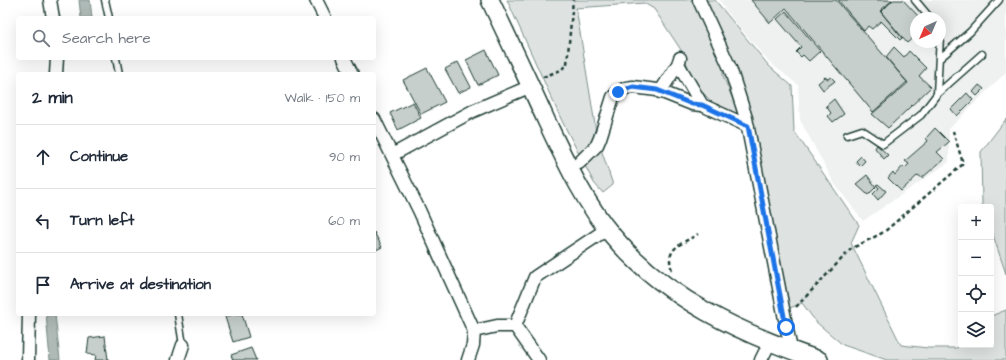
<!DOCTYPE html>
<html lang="en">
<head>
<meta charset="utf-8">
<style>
  :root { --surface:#fff; --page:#f2f2f3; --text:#1f2937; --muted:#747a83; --line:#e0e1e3 }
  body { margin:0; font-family:"Architects Daughter",sans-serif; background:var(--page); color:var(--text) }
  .controls { position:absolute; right:12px; bottom:12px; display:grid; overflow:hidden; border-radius:4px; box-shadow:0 4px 16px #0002 }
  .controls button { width:36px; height:36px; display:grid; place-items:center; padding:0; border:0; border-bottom:1px solid var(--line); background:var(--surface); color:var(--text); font:20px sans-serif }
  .compass { position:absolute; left:910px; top:12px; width:36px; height:36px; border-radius:50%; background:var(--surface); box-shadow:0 4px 16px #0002; rotate:224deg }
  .stop { position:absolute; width:12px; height:12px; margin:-9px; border:3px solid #1a73e8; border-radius:50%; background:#fff }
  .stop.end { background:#1a73e8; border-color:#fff; box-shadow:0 1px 4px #0008 }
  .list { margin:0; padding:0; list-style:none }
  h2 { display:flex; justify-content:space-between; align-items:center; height:52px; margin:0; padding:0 16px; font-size:17px }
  h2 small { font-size:13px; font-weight:400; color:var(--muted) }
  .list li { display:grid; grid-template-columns:26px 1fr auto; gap:12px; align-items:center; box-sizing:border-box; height:64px; padding:0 16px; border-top:1px solid var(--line) }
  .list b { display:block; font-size:15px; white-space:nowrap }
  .list em { font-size:13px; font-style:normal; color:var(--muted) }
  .icon { flex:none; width:22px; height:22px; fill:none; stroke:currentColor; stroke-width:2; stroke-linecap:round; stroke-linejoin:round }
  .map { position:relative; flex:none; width:1006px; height:360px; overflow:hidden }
  .search { position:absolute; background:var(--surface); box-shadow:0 4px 16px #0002; left:16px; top:16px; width:360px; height:44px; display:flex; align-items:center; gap:10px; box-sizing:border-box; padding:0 14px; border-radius:4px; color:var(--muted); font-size:15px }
  .panel { position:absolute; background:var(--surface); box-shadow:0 4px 16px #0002; left:16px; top:72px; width:360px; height:244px; border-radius:4px }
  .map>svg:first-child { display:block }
  .built { fill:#eef1f0; fill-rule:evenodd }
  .green { fill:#dee3e2; stroke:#7e908b }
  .water { fill:#afbab7; stroke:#758883 }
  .building { fill:#c7cfcc; stroke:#1f3d34 }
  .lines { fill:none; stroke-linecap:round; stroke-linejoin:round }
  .lane-casing { stroke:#1f3d34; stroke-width:9 }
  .street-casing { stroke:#1f3d34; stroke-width:15 }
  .secondary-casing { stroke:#1f3d34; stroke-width:20 }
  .path { stroke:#1f3d34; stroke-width:2.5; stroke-dasharray:4 3; stroke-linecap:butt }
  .lane { stroke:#fff; stroke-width:6 }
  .street { stroke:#fff; stroke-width:12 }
  .secondary { stroke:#fff; stroke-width:17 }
  .route { stroke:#1a73e8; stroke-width:5 }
</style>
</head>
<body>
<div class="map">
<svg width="1006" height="360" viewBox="0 0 1006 360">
  <rect width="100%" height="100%" fill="#fff"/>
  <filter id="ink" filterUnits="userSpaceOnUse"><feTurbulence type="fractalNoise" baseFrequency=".025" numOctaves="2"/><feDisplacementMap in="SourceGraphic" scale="8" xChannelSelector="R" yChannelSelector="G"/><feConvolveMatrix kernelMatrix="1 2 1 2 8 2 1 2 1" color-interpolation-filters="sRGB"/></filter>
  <g filter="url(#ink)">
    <path class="built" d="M720 0H1006V72L949 129V162L863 221 834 183 800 120 798 85 768 61 726 11ZM916 18H940V42H916Z"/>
    <path class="green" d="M507 0H692L723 63V76L740 116 713 103 694 84 683 53 654 9 644 3 576 8 597 137 613 185 603 193 594 183 562 121Z
      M703 0H715L769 66 792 86 794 131 859 225 851 243 901 345 928 348H957L961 344 991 345V316L1006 310V360H887L843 345 816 322 802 303 790 308 750 119Z
      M1006 119V274L991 229V207H983L982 203 981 152Z"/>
    <path class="water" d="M79 0H90L92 18H81Z
      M46 314H55L60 360H50Z"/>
    <path class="building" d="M751 0H836L907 82 873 112 786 8 770 23Z
      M838 0H892L880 11 902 38 900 40 881 21 872 29 868 26 864 31Z
      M893 0H903L920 18H916V35L907 43 881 12Z
      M786 11 820 51 809 61 803 55 801 57 796 52 801 47 777 19Z
      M894 47 904 57 909 51 926 68 919 76 931 87 888 128 872 114 908 83 886 57Z
      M486 50 498 75 478 85 466 60Z
      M458 62 471 87 458 93 445 69Z
      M427 68 445 102 421 114 403 80Z
      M825 77 828 79 831 77 835 81 823 90 818 83Z
      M979 85 984 89 977 96 973 92Z
      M967 93 973 100 957 116 951 109Z
      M834 99 844 114 833 122 828 116 831 113 826 106Z
      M413 102 421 118 398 130 390 113Z
      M935 128 949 142 937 152 944 159 922 178 918 175 901 191 888 178 893 172 895 175 903 166 905 168 909 164 905 161 928 141 926 138Z
      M877 145 888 155 884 159 875 148Z
      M861 156 865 161 860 166 856 161Z
      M867 175 876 187 868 195 856 184Z
      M878 184 886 191 878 200 873 194 879 188 876 185Z
      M374 232 382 247 374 251Z
      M234 314H242L249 337 233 342 225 317Z
      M105 336 108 360H95L96 355 87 354 89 338Z
      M251 348 256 360H233L231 355Z"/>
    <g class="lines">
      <g class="lane-casing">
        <path id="lane" d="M105 0 109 18
          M915 0 930 18
          M116 58 119 74
          M939 59 970 32 999 0
          M937 94 982 54
          M847 135 862 130 883 144 921 115 937 94 940 36
          M178 314 183 345"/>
      </g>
      <g class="street-casing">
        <path id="street" d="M50 0 53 18
          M316 0 325 18
          M699 0 730 68 746 118 791 350
          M344 58 352 74
          M678 64 702 105
          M56 74 57 58
          M660 92 678 64 680 58
          M374 119 419 210 474 331 473 345 468 360
          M392 155 473 111 531 86
          M579 163 597 145 600 138 613 97 618 92 626 88 633 87 657 90 692 104 702 105 748 126
          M515 326 535 277 607 229
          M474 331 497 326H515L539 360
          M28 360 29 314
          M178 360 183 345
          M761 360 770 342"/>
      </g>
      <g class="secondary-casing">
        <path id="secondary" d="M490 0C509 40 528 80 546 120 565 160 584 202 612 235 665 299 742 334 819 360"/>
      </g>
      <path class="path" d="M543 77 561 70 567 64 573 0
        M672 270C664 248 682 244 698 234
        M796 307 851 249 884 232 962 165V160L953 131"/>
      <use href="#lane" class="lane"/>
      <use href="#street" class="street"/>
      <use href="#secondary" class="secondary"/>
    </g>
  </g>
  <g class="lines" filter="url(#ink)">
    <path class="route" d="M618 92 633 87 657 90 692 104 702 105 748 126 786 327"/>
  </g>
</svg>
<div class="controls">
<button>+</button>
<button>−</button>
<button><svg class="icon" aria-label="locate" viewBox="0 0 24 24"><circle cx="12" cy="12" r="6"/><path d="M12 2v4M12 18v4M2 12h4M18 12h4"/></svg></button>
<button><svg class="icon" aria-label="layers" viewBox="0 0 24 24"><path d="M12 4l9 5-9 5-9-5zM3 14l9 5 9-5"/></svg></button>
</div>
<svg class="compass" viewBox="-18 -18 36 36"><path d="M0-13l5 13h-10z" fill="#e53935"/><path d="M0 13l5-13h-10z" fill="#747a83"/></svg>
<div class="stop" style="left:786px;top:327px"></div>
<div class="stop end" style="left:618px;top:92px"></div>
<div class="search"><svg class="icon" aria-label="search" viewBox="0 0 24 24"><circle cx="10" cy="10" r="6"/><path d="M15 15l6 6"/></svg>Search here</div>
<section class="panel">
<h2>2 min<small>Walk · 150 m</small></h2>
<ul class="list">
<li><svg class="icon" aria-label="ahead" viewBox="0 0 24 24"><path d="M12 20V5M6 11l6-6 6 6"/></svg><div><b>Continue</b></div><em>90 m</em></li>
<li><svg class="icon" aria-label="left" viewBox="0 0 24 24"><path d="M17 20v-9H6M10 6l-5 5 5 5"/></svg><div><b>Turn left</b></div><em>60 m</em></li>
<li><svg class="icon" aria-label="arrive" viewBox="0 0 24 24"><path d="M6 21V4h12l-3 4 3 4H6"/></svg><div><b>Arrive at destination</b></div></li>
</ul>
</section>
</div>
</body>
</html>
